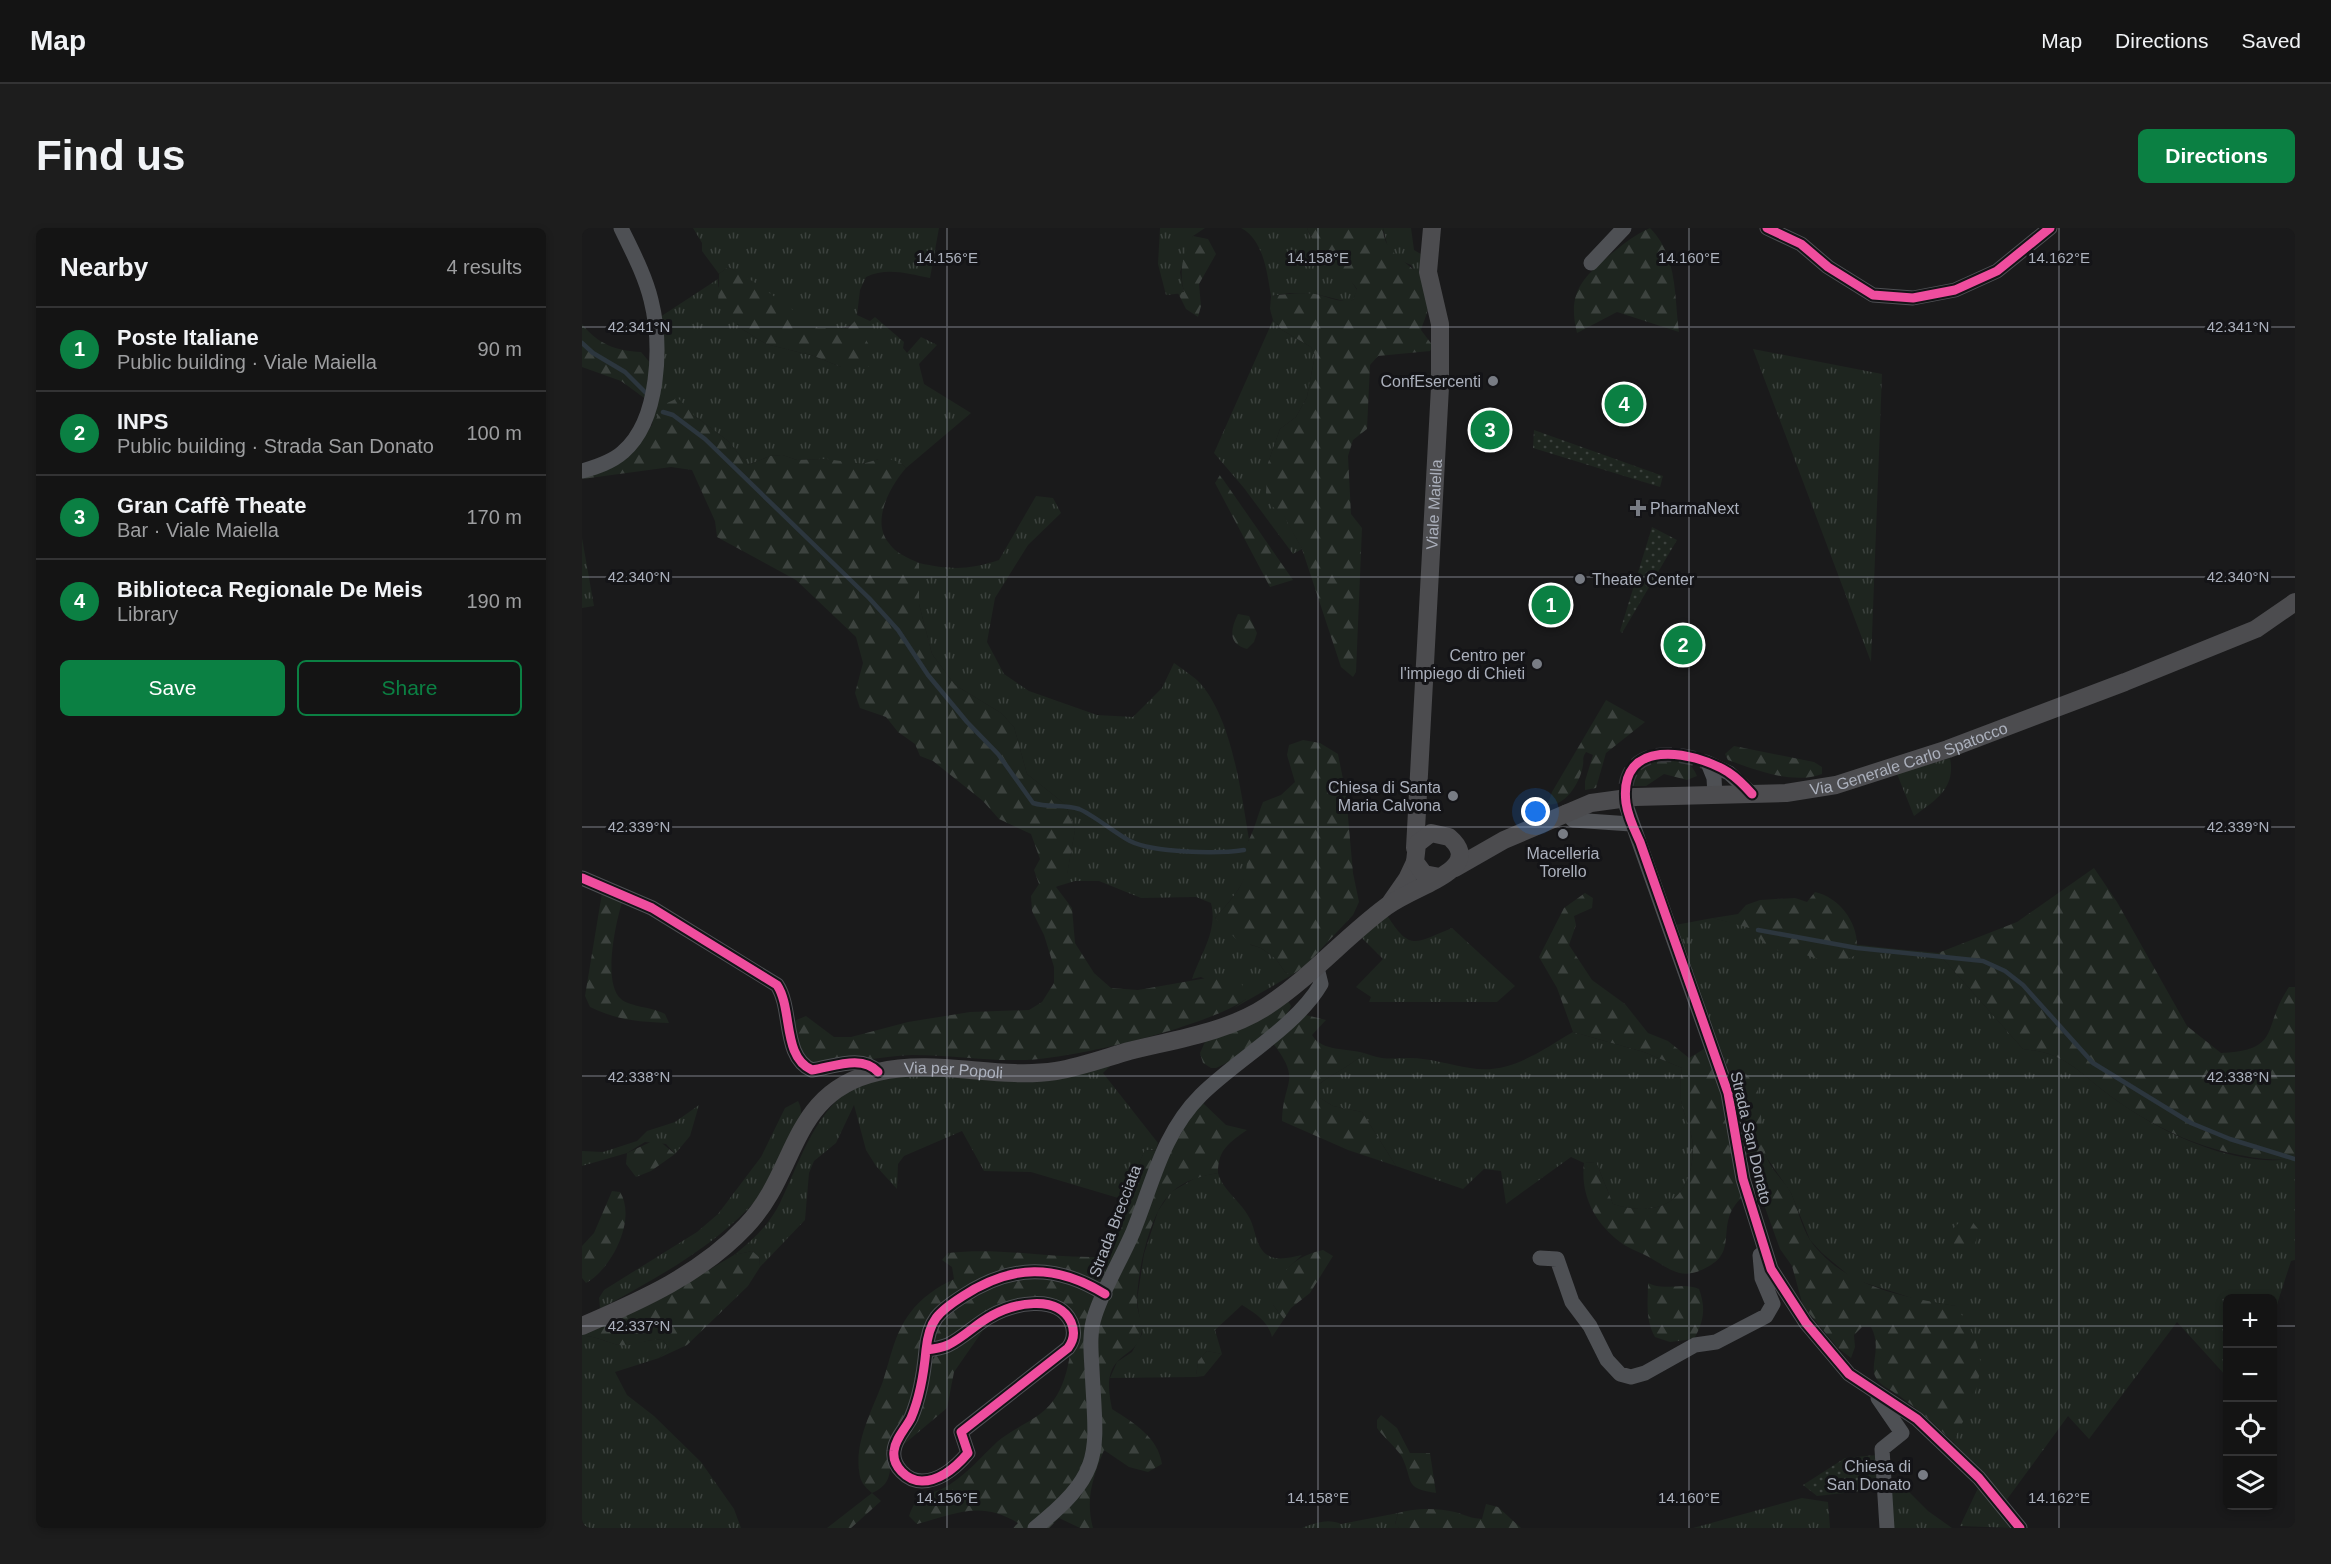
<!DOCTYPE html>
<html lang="en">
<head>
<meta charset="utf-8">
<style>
  :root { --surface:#141414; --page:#1d1d1d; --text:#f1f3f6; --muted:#9d9ea0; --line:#333334; --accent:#0b8043 }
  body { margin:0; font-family:Helvetica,sans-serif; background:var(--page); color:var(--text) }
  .controls { position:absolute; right:18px; bottom:18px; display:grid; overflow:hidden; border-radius:9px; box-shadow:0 3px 9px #0003 }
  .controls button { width:54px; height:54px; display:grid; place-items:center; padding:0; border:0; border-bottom:2px solid var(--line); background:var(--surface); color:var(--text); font:30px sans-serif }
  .you { position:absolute; left:954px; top:584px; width:21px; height:21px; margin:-15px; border:4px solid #fff; border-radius:50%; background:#1a73e8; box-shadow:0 0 0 9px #1a73e833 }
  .badge { display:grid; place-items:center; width:39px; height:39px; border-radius:50%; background:var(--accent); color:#fff; font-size:20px; font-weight:700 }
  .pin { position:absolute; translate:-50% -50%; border:3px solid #fff; box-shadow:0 2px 6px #0006 }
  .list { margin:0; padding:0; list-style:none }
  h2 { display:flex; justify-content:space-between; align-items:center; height:78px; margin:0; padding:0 24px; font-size:26px }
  h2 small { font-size:20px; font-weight:400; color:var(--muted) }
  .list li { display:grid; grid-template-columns:39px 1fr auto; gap:18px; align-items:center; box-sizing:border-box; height:84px; padding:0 24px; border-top:2px solid var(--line) }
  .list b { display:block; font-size:22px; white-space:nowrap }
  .list p { margin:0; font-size:20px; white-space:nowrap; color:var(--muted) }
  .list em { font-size:20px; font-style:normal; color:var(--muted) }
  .actions { display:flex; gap:12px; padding:18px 24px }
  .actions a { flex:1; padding:14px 0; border:2px solid var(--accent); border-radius:9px; text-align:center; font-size:21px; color:var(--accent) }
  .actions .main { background:var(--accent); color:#fff }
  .icon { flex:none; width:33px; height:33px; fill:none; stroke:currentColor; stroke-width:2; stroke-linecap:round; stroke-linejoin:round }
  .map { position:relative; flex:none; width:1713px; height:1300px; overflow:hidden; border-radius:9px }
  header { display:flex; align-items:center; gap:36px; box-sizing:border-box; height:84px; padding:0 30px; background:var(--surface); border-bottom:2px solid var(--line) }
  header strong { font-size:28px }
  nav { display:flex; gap:33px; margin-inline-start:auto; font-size:21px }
  .intro { display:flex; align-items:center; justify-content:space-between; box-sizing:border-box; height:144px; padding:0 36px }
  h1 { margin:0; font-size:42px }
  .button { padding:15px 27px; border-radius:9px; background:var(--accent); color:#fff; font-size:21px; font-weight:700 }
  main { display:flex; gap:36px; padding:0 36px }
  aside { flex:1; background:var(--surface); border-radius:9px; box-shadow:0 3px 9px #0003 }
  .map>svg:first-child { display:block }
  .grass { fill:url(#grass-tufts) }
  .forest { fill:url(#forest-firs) }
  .garden { fill:url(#garden-dots) }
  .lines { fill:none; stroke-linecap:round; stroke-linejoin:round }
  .stream { stroke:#2c363e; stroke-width:4.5 }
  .minor-tunnel { stroke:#37383b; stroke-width:15; stroke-dasharray:15 8; stroke-linecap:butt }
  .minor { stroke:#4e5054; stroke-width:15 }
  .major { stroke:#4c4c4f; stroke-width:18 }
  .cycleway-casing { stroke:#141417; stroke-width:13 }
  .cycleway { stroke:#ef4d9e; stroke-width:9 }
  .ticks { fill:none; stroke:#abb0bc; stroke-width:1.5; stroke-opacity:0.45 }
  .poi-dot { fill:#787c84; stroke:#141417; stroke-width:2 }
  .labels { text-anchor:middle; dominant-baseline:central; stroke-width:6; stroke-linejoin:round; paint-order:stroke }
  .poi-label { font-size:16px; fill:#abb0bc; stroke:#141417; text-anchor:end }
  .street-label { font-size:16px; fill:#abb0bc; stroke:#141417 }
  .ticks-label { font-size:15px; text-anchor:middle; fill:#abb0bc; stroke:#141417; stroke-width:6; stroke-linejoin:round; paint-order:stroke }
</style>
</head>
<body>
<header>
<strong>Map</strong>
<nav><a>Map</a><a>Directions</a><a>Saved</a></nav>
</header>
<div class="intro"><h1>Find us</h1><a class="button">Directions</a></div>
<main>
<aside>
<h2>Nearby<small>4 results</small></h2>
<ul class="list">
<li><span class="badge">1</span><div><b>Poste Italiane</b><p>Public building · Viale Maiella</p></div><em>90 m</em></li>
<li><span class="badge">2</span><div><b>INPS</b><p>Public building · Strada San Donato</p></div><em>100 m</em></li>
<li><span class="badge">3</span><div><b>Gran Caffè Theate</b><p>Bar · Viale Maiella</p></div><em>170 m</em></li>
<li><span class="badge">4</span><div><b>Biblioteca Regionale De Meis</b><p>Library</p></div><em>190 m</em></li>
</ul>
<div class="actions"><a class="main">Save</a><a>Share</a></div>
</aside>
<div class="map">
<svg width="1713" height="1300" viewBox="0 0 1713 1300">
  <defs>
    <pattern id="grass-tufts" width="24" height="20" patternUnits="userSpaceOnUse" patternTransform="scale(1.5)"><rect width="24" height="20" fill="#1e251f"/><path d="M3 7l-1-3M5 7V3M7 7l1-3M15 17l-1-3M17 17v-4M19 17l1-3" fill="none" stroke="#3c423e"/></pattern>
    <pattern id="forest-firs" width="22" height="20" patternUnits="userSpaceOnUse" patternTransform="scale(1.5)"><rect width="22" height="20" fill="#1e251f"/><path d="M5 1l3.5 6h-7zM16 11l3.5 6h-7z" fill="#3c423e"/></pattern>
    <pattern id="garden-dots" width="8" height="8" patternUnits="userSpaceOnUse" patternTransform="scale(1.5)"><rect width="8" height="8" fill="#1e251f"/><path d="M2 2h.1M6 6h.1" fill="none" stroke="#3c423e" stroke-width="1.8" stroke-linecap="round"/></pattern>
  </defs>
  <rect width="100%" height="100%" fill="#1a1a1b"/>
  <path class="grass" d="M111 0H357L348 50C326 46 305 39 284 49L278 62 275 87 288 93 293 89 322 114 321 120 325 125 339 109 355 117 337 136 342 156 389 185 324 240 319 235 297 231 280 236 260 235 244 231 215 232 200 227 188 228 166 237 146 213 113 188 70 196 76 163 78 89 136 51V58L160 101 184 116 232 128 259 139 273 94C265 101 245 104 234 99 207 88 175 56 146 39L137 46 120 23V15Z
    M578 0H623L611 8 598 44 602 65 584 67 576 36Z
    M659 0H725L728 8 763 43 775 62 771 72 766 74 734 66 708 65 689 68C685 45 682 12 659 0Z
    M801 0H829L832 22 844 29 846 68 829 37 815 31 806 20Z
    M691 92 700 102 729 119 733 127 725 169 714 189 698 201 686 235 690 278 702 287 720 321 711 326 662 260 632 225Z
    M1171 121 1300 146 1289 434Z
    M454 268 471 270 479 285 446 317 413 370 405 414 422 446 447 463 515 487 551 489 580 460 592 435C600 441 608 446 615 452 650 487 659 565 667 611 662 621 668 629 666 639 662 659 646 675 633 690L669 717 679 720 694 731 703 744 710 747 652 780 664 771 619 749 610 751C619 725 636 703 629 675L614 669 559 670 517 653H493L473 659 485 646 493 602 484 577 445 546 432 499 419 485 373 457 350 426 337 376V335C369 342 386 342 417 332Z
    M0 310 12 378 0 380Z
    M1368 530C1374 560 1354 572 1332 588L1315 546Z
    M805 687C828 724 833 715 870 700L933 758 915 774H787L789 769 774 759 801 731 779 709Z
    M1131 690C1204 710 1281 718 1356 725L1441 821C1484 825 1495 843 1527 867 1569 898 1620 924 1672 931 1685 933 1700 932 1713 932V1032L1709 1033 1691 1089 1690 1070H1646L1645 1149 1595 1094 1507 1211 1486 1188 1423 1274 1371 1214 1385 1184 1374 1078 1336 1072 1271 1051 1240 1025 1228 1012 1209 965 1185 930 1161 846 1147 844 1093 697Z
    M991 804 1062 824 1100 840C1098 853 1097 868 1101 881 1105 894 1111 907 1111 921 1110 972 1078 991 1031 976L1014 934 1002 935 989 929 924 976 919 943 902 941 881 961 814 938 780 884 751 878 738 870 736 857C751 845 769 838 782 825 804 833 807 830 828 830 847 830 869 837 888 840 928 847 958 823 991 804Z
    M530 836 521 845 576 915 574 922H563L546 959 543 972 449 944 402 943 380 903 322 928 316 936 315 961 294 938 284 922 272 877 254 915 232 933 227 945 223 992 178 1039 177 1029 170 1023 152 1027C171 1012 187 997 198 975 220 930 236 870 289 851Z
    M216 873C225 889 213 905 206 919 195 939 182 965 166 981 123 1024 71 1052 18 1081L17 1070 22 1062 115 1004 136 986 179 929 203 880Z
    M117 877 108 908 93 926 84 916 63 914 45 925 0 938V923L21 924 55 913 65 903 93 894Z
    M636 945C641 963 660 974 668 991 674 1003 674 1021 687 1028 697 1033 710 1029 720 1027L707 1039 691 1077 702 1091 690 1109C686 1093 674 1086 660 1077L633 1102 640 1126 625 1123 616 1133 614 1149 528 1150 535 1134 550 1124 560 1106 555 1072 562 1026 576 983 589 964 615 949Z
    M0 1108C14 1107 25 1115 38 1117 52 1118 65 1110 81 1112L87 1121 77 1130 33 1144 45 1167 72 1188 119 1234 152 1281 159 1300H0Z
    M1314 1251 1346 1283 1370 1300H1310L1309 1252Z
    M1397 1258 1431 1300 1378 1298Z
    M1220 1270 1246 1274 1248 1300H1111Z
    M816 1285 813 1296 817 1300H720C731 1295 747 1290 759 1296Z"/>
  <path class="forest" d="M725 0H801C801 37 854 36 846 80 845 87 841 95 839 102L851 118 848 123 796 128 788 137 785 201 771 212 766 228 769 286 780 300 774 444 771 449 759 439 720 321 702 288 690 278 684 265 686 235 698 201 714 189 725 169 733 127 729 119 700 102 691 92 688 81 689 68C703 66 718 64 733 66 745 68 758 76 771 72L775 61C761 40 732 21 725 0Z
    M1068 0C1096 28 1092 68 1097 104L1035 84 995 105C985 65 1000 50 1029 26 1043 15 1052 7 1068 0Z
    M611 8 626 11 634 26 617 56 619 78 616 89 604 81 596 65 602 64C597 41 600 29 611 8Z
    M146 39 172 54 236 100H266L273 93 287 117V139H259L232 128 184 116 160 101 140 84 136 76 137 46Z
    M0 96C16 116 34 123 59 124L70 137 65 172 39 153 0 139Z
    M96 170 113 188 146 213 166 237 188 228 200 227 215 232 244 231 280 236 297 231H308L319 235 324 240C309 257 289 292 306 314 313 325 326 330 337 335V376L350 426 373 457 419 485 432 499 445 546 484 577 493 602 485 647 474 659 490 680 493 715 512 745 529 760 556 762 642 747 658 750 664 771C627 798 488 832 440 832 403 833 367 827 330 827 297 828 267 836 235 839L217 827 212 793 224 788 252 809H269L326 794 388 784 447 782 460 774 472 755V739L462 707 450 683 449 668 457 656 452 642 458 631 449 606 417 591 401 573 351 533 338 528 333 516 316 504 304 489 278 480 273 465 281 435 274 409 214 352 135 309 133 293 110 242 89 239 0 251 63 207 85 175Z
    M638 247 711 352 688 359 633 255Z
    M656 386 667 388 675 405 672 414 665 421C646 416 648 402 656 386Z
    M1024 472 1063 494 1024 525 1014 560 1003 562V553L1011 527 1004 524C1000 530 1002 531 1001 537 999 553 983 580 966 576L970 564Z
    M721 512 738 515 756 526 764 566 771 645 777 674 771 687 724 737 710 747 703 744 694 731 679 720 655 712 633 690C655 665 669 653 664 617 672 604 675 589 681 574L699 567 713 554 705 527 707 517Z
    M1152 518 1232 534 1240 539V546C1211 557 1174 542 1146 532L1143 526Z
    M1085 527C1098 528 1110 535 1115 548L1105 552 1082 546 1064 558H1051C1051 538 1067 531 1085 527Z
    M1512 640 1535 674 1605 798 1639 825C1701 822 1679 800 1707 759H1713V932C1644 933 1583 908 1527 867 1495 843 1484 825 1441 821L1356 725 1435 694Z
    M1233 664C1260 670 1280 700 1274 727L1254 737 1215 724 1202 725 1183 717 1171 701 1131 690 1156 686 1164 677 1178 672 1213 670 1225 674Z
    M20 665 41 671C34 693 20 755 39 771 48 779 71 779 83 786L87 795C58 794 34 792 8 779L3 768Z
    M1003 665 1011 670 1010 680 992 688 994 697 987 717 1010 752 1043 776 1066 805 1086 813 1107 830 1122 821 1140 865 1163 967C1131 992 1157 1020 1129 1037 1101 1054 1091 1043 1067 1029 1058 1024 1047 1021 1038 1014 1013 995 998 967 1002 935L1014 934 1031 976C1078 991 1110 972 1111 921 1111 907 1105 894 1101 881 1097 868 1098 854 1100 840L1062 824 991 804 975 760 957 729 982 680Z
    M705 771 709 778C703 796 652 834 634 840H629L621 835 618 825 623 814Z
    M720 786 744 792 730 807C740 824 765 820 782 825 769 838 752 845 737 856L738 870 751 878 780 884 814 938 766 922 700 893C701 851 721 854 690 814Z
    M1147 844 1172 850C1182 874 1177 902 1184 927 1188 941 1202 952 1209 965 1216 980 1219 998 1228 1012 1261 1059 1322 1069 1374 1078 1385 1095 1400 1117 1398 1139 1397 1164 1382 1192 1371 1214 1352 1195 1333 1178 1310 1163 1303 1159 1297 1156 1293 1148 1288 1136 1300 1119 1289 1099H1280L1272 1107 1273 1119 1269 1130 1256 1120 1221 1078 1210 1038 1198 1021 1160 916Z
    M621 875 644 897 665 902C647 915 636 921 636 945 619 948 603 952 590 964 568 983 556 1042 555 1071 554 1082 562 1096 559 1107 555 1121 545 1124 536 1133 523 1146 527 1165 530 1181 552 1195 576 1209 580 1236L566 1244 547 1239 522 1222C511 1249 503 1271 511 1300H498L477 1290 467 1300H431L436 1295C398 1272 374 1286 335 1296L327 1288C337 1260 346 1270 367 1257 386 1245 399 1229 415 1214 428 1203 444 1196 458 1186 486 1166 489 1126 491 1094L460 1071 404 1098 372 1144 365 1180 308 1228C309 1246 308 1257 290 1265L299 1273 269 1300H245L290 1265C282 1258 278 1254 277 1242 273 1212 291 1181 301 1153 309 1129 312 1106 328 1085 339 1070 355 1059 372 1051L370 1039 360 1032 366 1025C417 1019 465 1030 516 1029L531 1012 546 959 563 922 588 923 601 897Z
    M75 911 93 926 69 943 54 949 44 936 45 925Z
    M30 963 38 964C55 991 30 1041 4 1055L0 1050V1018L12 1005Z
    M1383 991H1388L1397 1002 1391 1023 1382 1027C1359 1016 1365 1002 1383 991Z
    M741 1022 751 1028 728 1065 709 1080 702 1091 691 1077C694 1046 710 1029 741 1022Z
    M170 1023 177 1029 178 1039 166 1058 105 1117 77 1130 87 1121 81 1112C65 1110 52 1119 38 1117 25 1115 14 1107 0 1108V1105L120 1046 152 1027Z
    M1066 1055C1083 1064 1100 1053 1117 1061 1124 1080 1122 1093 1112 1111L1088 1114 1073 1109C1063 1091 1066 1075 1066 1055Z
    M625 1123 640 1126 622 1148 614 1149 616 1133Z
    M799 1187 815 1200 828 1225H848L854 1265C821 1260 832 1254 820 1229 814 1219 802 1210 795 1200V1192Z
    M904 1276 916 1279 939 1300H817L813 1297 816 1285C833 1280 855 1280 873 1284 883 1287 888 1290 900 1291Z"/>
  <path class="garden" d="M952 202 1081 248 1078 259 951 220Z
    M1070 299 1095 312 1040 405 1038 403Z
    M1295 1227 1298 1261 1235 1268 1221 1257 1263 1230Z"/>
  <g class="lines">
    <path class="stream" d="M0 115 11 125 43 144 64 165
      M81 184 91 187 123 211 287 370 316 402 346 447 385 494 416 526 451 575C466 580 482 576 497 581 510 586 533 605 548 613 572 625 636 626 662 622
      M1176 702 1275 720 1401 733 1423 743 1441 757 1511 835 1609 895 1648 911 1713 931"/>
    <path class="minor-tunnel" d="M1045 580C1034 522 1085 519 1126 535"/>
    <path class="minor" d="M1185 0 1219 16 1246 39 1291 67 1331 70 1373 62 1415 43 1468 0
      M1009 35 1042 0
      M0 243C14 239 30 234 41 224 78 192 80 116 69 72 63 47 50 23 39 0
      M1126 535 1147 545 1170 566
      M1126 535 1132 550 1133 567
      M1045 580 1146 865 1161 951 1189 1041 1224 1095 1267 1146 1335 1191 1397 1250 1438 1300
      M984 584 991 592 1049 596
      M0 650 70 680 195 757C211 781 200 829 230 842 251 839 280 826 296 844
      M958 1030 975 1031 990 1074 1008 1098 1025 1132 1038 1146 1049 1149 1063 1145 1113 1117 1134 1114 1184 1088 1191 1076 1180 1050 1178 1027
      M344 1122C342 1144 338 1169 329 1190 324 1200 313 1211 312 1223 310 1238 325 1253 340 1253 358 1253 375 1238 386 1225L379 1204 486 1120C492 1112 493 1103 489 1094 475 1065 430 1076 409 1088 394 1096 382 1109 366 1117 359 1120 352 1121 344 1122 347 1092 356 1084 381 1068 430 1036 474 1036 523 1066
      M1296 1170 1320 1205 1300 1221 1305 1300
      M453 1300C524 1243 514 1225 510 1141 509 1123 507 1104 513 1087 522 1059 539 1032 551 1004 571 955 580 906 619 867 654 832 714 799 739 756L735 740"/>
    <g class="major">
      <path id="s1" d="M833 620 858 159V96L846 44 850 0"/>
      <path id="s2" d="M873 640 922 612 1009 575 1053 569 1204 565 1254 557 1366 521 1543 454 1674 401 1713 374"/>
      <path d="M809 674 825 651 833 634"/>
      <path id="s3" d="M0 1098C60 1072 119 1046 164 998 217 943 207 864 296 844 354 830 415 852 474 843 498 839 523 830 547 823 591 812 646 804 685 778 729 749 763 709 805 678 818 669 834 662 848 655 866 645 893 631 867 609L849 605 835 616 833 634 842 646 858 649"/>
    </g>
    <g class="cycleway-casing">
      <path id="cycleway" d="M1185 0 1219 16 1246 39 1291 67 1331 70 1373 62 1415 43 1468 0
        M1170 566C1163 558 1155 550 1146 544 1110 522 1036 509 1044 575 1046 589 1052 601 1058 614L1146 865 1161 951 1189 1041 1224 1095 1267 1146 1335 1191 1397 1250 1438 1300
        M0 650 70 680 195 757C211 781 200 829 230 842 251 839 280 826 296 844
        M344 1122C342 1144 338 1169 329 1190 324 1200 313 1211 312 1223 310 1238 325 1253 340 1253 358 1253 375 1238 386 1225L379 1204 486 1120C492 1112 493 1103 489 1094 475 1065 430 1076 409 1088 394 1096 382 1109 366 1117 359 1120 352 1121 344 1122 347 1092 356 1084 381 1068 430 1036 474 1036 523 1066"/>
    </g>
    <use href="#cycleway" class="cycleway"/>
  </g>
  <path class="ticks" d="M365 0V1300M736 0V1300M1107 0V1300M1477 0V1300M0 99H1713M0 349H1713M0 599H1713M0 848H1713M0 1098H1646M1690 1098H1713"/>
  <g class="poi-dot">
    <circle cx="911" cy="153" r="6"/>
    <path d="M1053 271h6v6h6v6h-6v6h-6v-6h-6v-6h6z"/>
    <circle cx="998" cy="351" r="6"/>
    <circle cx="955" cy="436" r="6"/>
    <circle cx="871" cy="568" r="6"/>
    <circle cx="981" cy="606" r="6"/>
    <circle cx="1341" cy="1247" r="6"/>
  </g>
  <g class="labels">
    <g class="poi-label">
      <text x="899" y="153">ConfEsercenti</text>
      <text x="1068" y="280" text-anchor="start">PharmaNext</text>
      <text x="1010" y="351" text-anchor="start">Theate Center</text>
      <text x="943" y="427">Centro per<tspan x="943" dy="18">l'impiego di Chieti</tspan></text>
      <text x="859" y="559">Chiesa di Santa<tspan x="859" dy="18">Maria Calvona</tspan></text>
      <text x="981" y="625" text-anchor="middle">Macelleria<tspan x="981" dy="18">Torello</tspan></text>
      <text x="1329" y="1238">Chiesa di<tspan x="1329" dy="18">San Donato</tspan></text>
    </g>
    <g class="street-label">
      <text stroke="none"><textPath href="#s1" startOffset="344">Viale Maiella</textPath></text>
      <text stroke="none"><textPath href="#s2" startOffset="474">Via Generale Carlo Spatocco</textPath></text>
      <text stroke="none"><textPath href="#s3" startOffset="480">Via per Popoli</textPath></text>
      <text transform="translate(1169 910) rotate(77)">Strada San Donato</text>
      <text transform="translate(533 993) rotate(-69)">Strada Brecciata</text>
    </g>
  </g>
  <g class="ticks-label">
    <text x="365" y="35">14.156°E</text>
    <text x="736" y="35">14.158°E</text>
    <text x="1107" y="35">14.160°E</text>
    <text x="1477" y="35">14.162°E</text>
    <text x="57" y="104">42.341°N</text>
    <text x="1656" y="104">42.341°N</text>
    <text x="57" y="354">42.340°N</text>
    <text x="1656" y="354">42.340°N</text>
    <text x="57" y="604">42.339°N</text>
    <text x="1656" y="604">42.339°N</text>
    <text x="57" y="854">42.338°N</text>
    <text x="1656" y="854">42.338°N</text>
    <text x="57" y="1103">42.337°N</text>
    <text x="365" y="1275">14.156°E</text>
    <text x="736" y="1275">14.158°E</text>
    <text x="1107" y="1275">14.160°E</text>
    <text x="1477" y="1275">14.162°E</text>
  </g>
</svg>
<div class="controls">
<button>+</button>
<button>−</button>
<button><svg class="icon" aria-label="locate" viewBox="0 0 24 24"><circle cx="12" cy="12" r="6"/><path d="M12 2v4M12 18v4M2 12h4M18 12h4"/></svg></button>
<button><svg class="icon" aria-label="layers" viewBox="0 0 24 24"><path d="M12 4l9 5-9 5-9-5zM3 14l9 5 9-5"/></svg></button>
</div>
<div class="you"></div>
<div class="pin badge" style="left:969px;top:377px">1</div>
<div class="pin badge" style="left:1101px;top:417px">2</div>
<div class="pin badge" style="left:908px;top:202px">3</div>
<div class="pin badge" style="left:1042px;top:176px">4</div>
</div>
</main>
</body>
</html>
